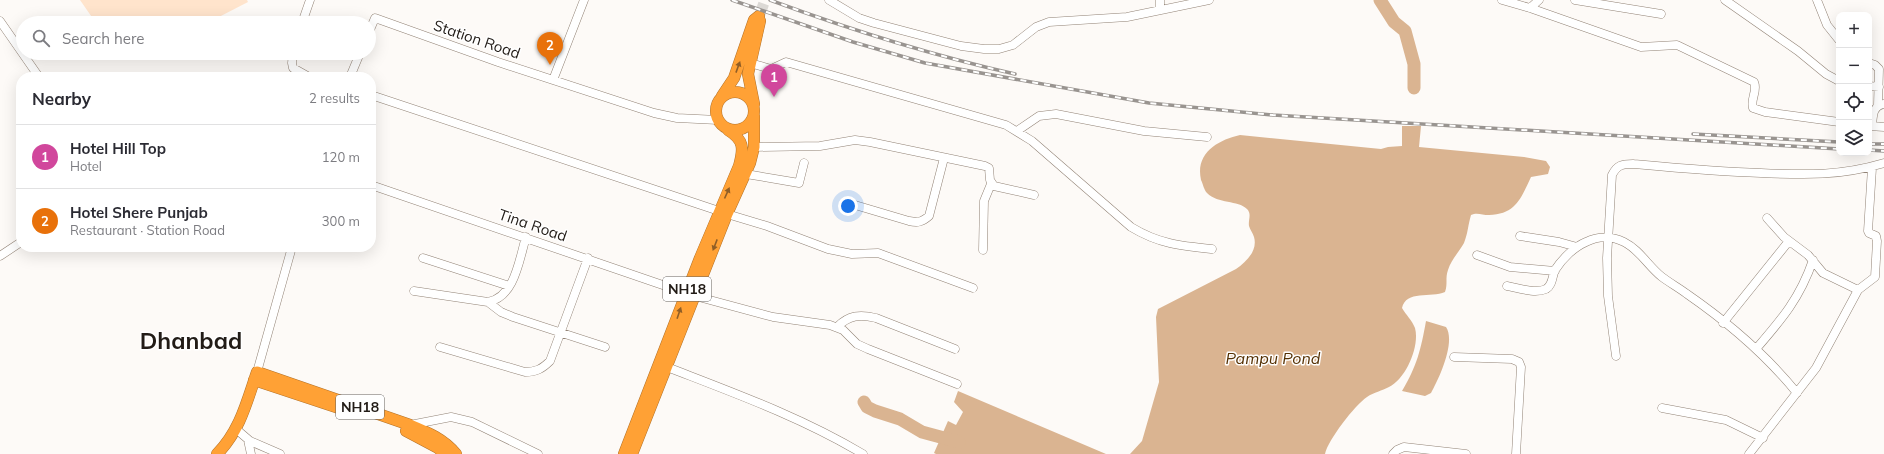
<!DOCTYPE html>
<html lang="en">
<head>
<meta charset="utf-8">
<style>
  :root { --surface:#fff; --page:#f7f7f7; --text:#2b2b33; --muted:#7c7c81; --line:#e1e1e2; --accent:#7c3aed }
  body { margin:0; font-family:Mulish,sans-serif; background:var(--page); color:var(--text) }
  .controls { position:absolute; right:12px; top:12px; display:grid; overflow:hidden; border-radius:8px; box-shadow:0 4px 16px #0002 }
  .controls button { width:36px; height:36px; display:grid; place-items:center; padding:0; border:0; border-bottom:1px solid var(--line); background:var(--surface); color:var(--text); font:20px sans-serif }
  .you { position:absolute; left:848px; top:206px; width:14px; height:14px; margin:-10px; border:3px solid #fff; border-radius:50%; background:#1a73e8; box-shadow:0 0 0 6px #1a73e833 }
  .badge { display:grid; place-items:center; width:26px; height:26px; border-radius:50%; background:var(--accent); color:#fff; font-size:13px; font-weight:700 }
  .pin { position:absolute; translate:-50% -33px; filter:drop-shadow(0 1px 2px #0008) }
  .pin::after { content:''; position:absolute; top:21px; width:14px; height:12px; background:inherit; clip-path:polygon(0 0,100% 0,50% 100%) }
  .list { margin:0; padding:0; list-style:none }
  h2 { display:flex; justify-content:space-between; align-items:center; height:52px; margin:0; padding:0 16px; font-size:17px }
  h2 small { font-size:13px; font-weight:400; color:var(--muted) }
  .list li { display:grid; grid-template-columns:26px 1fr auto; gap:12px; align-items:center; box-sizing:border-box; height:64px; padding:0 16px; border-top:1px solid var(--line) }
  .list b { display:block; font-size:15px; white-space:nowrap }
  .list p { margin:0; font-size:13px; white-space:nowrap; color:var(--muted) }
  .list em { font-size:13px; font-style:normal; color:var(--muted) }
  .icon { flex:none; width:22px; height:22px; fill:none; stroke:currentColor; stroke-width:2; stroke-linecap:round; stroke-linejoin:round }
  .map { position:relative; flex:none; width:1884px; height:454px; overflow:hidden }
  .search { position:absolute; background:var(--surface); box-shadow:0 4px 16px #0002; left:16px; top:16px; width:360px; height:44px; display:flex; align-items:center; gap:10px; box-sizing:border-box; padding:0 14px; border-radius:22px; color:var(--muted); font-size:15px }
  .panel { position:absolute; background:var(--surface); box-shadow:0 4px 16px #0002; left:16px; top:72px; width:360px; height:180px; border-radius:16px }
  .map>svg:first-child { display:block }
  .green { fill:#ffe4cc }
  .water { fill:#dab491 }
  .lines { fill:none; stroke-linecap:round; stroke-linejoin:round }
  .river { stroke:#dab491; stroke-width:13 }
  .highway-tunnel { stroke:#dcd9d5; stroke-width:11; stroke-dasharray:11 5.5; stroke-linecap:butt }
  .minor-casing { stroke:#928376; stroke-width:9 }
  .highway-casing { stroke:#b2722a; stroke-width:12 }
  .minor { stroke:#fff; stroke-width:8 }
  .highway { stroke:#ffa135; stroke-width:11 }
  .rail-casing { stroke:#999490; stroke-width:3.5 }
  .rail { stroke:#fff; stroke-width:2; stroke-dasharray:6; stroke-linecap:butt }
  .oneway { fill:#905e26 }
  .labels { text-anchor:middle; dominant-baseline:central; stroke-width:3; stroke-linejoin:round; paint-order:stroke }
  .shield { fill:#fff; stroke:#64605d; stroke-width:1 }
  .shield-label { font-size:14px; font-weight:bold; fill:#221c17 }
  .street-label { font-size:15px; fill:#221c17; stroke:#fff }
  .water-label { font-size:16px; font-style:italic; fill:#553104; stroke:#fff }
  .town-label { font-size:23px; font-weight:bold; fill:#221c17; stroke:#fff }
</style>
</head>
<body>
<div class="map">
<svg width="1884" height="454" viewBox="0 0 1884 454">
  <rect width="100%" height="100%" fill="#fdfaf7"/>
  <path class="green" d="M80 0H247L248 2 215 19 211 23H96Z"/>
  <path class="water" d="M1402 126H1421L1419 147 1524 157 1546 161 1550 167 1548 174 1531 177C1521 198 1516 214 1489 215 1482 215 1477 212 1471 215 1468 225 1468 233 1464 243 1459 252 1451 260 1448 270 1445 278 1448 284 1445 292 1431 298 1406 290 1402 308 1406 315 1412 320 1415 328 1420 346 1406 379 1389 387 1382 391 1374 392 1367 397 1355 405 1328 440 1325 454H1130L1142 441 1159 382 1156 317 1158 309 1236 269C1246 262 1258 251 1254 237 1253 233 1250 230 1249 226 1248 220 1252 214 1247 209 1238 200 1218 204 1207 193 1204 190 1203 184 1201 180 1195 153 1218 140 1240 135L1381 149 1388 147 1402 146Z
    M1426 321 1446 327C1456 342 1439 379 1431 393L1425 396 1402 391C1417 366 1421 349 1426 321Z
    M958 391 1106 454H936L934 453 948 421 956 425 963 412 954 402Z"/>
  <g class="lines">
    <path class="river" d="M1380 0 1394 22 1405 31 1414 64V88
      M864 402 867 407 875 411 900 419 922 432 959 442"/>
    <path class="highway-tunnel" d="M760 14 765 0"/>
    <g class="minor-casing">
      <path id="minor" d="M829 0 859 18 874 23 961 46 984 49H999L1013 45 1036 27 1049 22 1127 17 1209 0
        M1502 0 1530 8 1641 47 1677 45 1754 82C1758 91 1750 99 1753 108L1765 112 1839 122
        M1575 0 1661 14
        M1725 0 1798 51 1826 74 1839 81
        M1817 0 1827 25 1839 40
        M1530 8 1539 0
        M1160 10V0
        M0 21 39 77
        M302 23 310 0
        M369 32 375 18 498 62 654 113 677 118 718 120
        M293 53 292 63 293 68 309 77
        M750 63 771 69 786 62 1006 125 1032 141 1131 227C1159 244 1181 246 1212 249
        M1869 63 1875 65 1879 69 1878 105
        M350 77 360 53
        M553 80 584 0
        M1869 86 1879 87
        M371 95 719 211
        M1869 126 1884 127
        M1872 126C1873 116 1872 106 1884 104
        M1017 131 1039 116 1056 114 1144 131 1207 137
        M754 147 820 146 855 140 870 142 985 166 989 168 990 180 994 186 1034 195
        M746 174 799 183 804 163
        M371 185 686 293
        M855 205 909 221C918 223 922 222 929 216L944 158
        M727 214 767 226 828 249 852 254 878 253 973 288
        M1767 218 1784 237 1808 255 1823 273 1858 290
        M1520 236 1559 242 1577 247
        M983 250 984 201 991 184
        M1477 255 1510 267 1555 271
        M0 256 21 242
        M423 258 509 286
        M1507 286C1518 288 1535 294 1546 289 1553 285 1552 276 1555 270 1562 259 1574 247 1586 242 1598 236 1612 236 1624 242 1640 250 1648 266 1662 277 1670 283 1679 288 1687 294 1726 321 1767 356 1797 393
        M414 291 488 302C515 297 519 260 526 237
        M695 296 773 317 830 325 843 330 857 344 868 349 957 384
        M488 302 501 312 513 317 605 347
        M1723 323 1789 241
        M837 327C849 315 860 314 876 318L955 349
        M440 347 525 372C536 372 542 369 550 361L588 258
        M1756 349C1782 319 1800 298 1813 260
        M1616 356 1608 296 1607 258 1612 175C1617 165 1622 164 1633 164 1676 168 1718 172 1761 173 1806 175 1840 176 1884 163
        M1454 357 1512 359 1519 362 1521 367 1516 454
        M667 367C734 393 801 417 863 454
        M257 372 292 247
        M1662 408 1726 420 1763 438
        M410 425 451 417 472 422 538 454
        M236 429 250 441 280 454
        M248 440 251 454
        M1393 454 1397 450 1404 447 1466 454
        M1749 454 1816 368 1858 290 1875 277 1877 241 1876 236 1869 233 1868 231 1872 168"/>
    </g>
    <g class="highway-casing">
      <path id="highway" d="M716 111a19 19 0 1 1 38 0a19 19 0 1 1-38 0Z
        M722 96 734 78 754 20 759 16
        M754 104 748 74 760 21
        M254 380 345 410
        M406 431 438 448 445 454
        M217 454C240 431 247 401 257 372L410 425C427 432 444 439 456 454
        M624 454 700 258 739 166C744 148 744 140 728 130
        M632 454 727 214 750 163 754 147V116"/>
    </g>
    <use href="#minor" class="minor"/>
    <use href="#highway" class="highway"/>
    <g class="rail-casing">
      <path id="rail" d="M732 0 853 42 925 63 1149 103 1273 115 1839 149
        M770 0C851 30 931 55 1015 74
        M1693 134 1839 142
        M1869 144H1884
        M1869 150 1884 151"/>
    </g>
    <use href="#rail" class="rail"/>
  </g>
  <defs><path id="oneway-solid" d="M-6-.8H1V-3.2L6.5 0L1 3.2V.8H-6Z"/></defs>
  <g class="oneway">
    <use href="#oneway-solid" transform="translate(738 67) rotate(-70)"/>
    <use href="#oneway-solid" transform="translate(727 193) rotate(-66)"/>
    <use href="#oneway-solid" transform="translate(715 245) rotate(111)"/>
    <use href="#oneway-solid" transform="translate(679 313) rotate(-71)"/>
  </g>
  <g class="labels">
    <g class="shield">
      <rect x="663" y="277" width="48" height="24" rx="3"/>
      <rect x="336" y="395" width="48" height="24" rx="3"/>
    </g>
    <g class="shield-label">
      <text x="687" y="289">NH18</text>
      <text x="360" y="407">NH18</text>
    </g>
    <g class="street-label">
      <text transform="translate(477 39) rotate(19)">Station Road</text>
      <text transform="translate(533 225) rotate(19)">Tina Road</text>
    </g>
    <g class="water-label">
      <text x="1273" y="358">Pampu Pond</text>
    </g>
    <g class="town-label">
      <text x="191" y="340">Dhanbad</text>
    </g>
  </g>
</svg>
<div class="controls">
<button>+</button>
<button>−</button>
<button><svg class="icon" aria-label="locate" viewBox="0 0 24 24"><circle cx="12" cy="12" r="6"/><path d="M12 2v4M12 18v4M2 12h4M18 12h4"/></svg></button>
<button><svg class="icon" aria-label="layers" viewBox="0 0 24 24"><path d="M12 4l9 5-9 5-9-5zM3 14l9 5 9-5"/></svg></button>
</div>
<div class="you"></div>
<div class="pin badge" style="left:774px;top:97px;background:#d1479c">1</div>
<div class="pin badge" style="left:550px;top:65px;background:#e8710a">2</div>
<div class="search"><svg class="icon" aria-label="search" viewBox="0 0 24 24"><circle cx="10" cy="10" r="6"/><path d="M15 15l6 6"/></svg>Search here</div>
<section class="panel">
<h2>Nearby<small>2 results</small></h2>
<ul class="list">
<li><span class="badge" style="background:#d1479c">1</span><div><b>Hotel Hill Top</b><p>Hotel</p></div><em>120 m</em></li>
<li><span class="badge" style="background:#e8710a">2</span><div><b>Hotel Shere Punjab</b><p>Restaurant · Station Road</p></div><em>300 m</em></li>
</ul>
</section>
</div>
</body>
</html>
